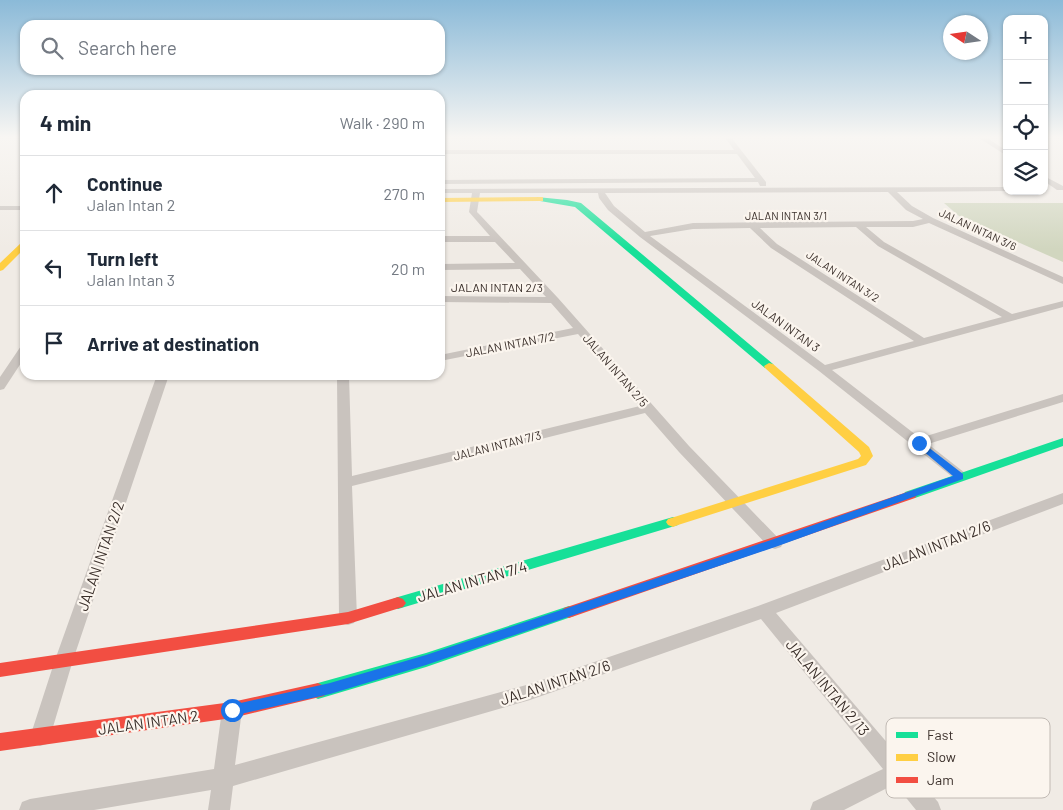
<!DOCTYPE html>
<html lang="en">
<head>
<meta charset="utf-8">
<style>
  :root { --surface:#fff; --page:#f6f6f7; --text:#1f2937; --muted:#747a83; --line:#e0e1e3 }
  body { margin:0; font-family:Barlow,sans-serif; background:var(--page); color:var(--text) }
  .controls { position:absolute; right:15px; top:15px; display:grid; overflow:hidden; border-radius:10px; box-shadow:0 1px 4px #0004 }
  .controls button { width:45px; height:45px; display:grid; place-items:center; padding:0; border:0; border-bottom:1px solid var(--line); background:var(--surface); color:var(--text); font:25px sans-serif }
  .compass { position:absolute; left:943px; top:15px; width:45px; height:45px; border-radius:50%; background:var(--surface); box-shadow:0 1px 4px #0004; rotate:282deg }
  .stop { position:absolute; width:15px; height:15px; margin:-11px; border:4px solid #1a73e8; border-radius:50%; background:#fff }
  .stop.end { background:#1a73e8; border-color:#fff; box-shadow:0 1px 5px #0008 }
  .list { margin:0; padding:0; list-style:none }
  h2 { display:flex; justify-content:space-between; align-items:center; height:65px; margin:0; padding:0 20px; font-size:21px }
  h2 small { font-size:16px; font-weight:400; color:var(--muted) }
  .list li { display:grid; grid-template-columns:32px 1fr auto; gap:15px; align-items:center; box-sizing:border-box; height:75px; padding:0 20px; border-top:1px solid var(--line) }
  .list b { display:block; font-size:19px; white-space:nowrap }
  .list p { margin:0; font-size:16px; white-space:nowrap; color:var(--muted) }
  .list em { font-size:16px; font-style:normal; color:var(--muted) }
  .icon { flex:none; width:28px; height:28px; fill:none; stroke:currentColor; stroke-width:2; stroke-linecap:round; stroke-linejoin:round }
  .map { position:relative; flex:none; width:1063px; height:810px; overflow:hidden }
  .search { position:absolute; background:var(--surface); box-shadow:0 1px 4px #0004; left:20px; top:20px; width:425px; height:55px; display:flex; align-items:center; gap:12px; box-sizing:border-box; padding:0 18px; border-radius:15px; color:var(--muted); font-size:19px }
  .panel { position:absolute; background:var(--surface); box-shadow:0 1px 4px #0004; left:20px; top:90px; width:425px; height:290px; border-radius:15px }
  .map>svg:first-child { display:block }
  .green { fill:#d1d6bf }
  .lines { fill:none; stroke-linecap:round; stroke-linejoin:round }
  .street { fill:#c9c3be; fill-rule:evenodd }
  .fast { fill:#16e098; fill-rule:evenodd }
  .slow { fill:#ffcf43; fill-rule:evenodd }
  .jam { fill:#f24e42; fill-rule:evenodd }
  .route { fill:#1a73e8 }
  .labels { text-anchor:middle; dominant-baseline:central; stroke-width:4.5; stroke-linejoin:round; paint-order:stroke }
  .far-street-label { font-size:11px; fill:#3b302b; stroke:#fbf5ee }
  .street-label { font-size:12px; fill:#3b302b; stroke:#fbf5ee }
  .near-street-label { font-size:15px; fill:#3b302b; stroke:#fbf5ee }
  .key { fill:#fbf5ee; stroke:#c1bab4; stroke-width:1 }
  .key-label { font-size:14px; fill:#3b302b }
</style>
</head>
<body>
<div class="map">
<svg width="1063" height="810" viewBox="0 0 1063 810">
  <rect width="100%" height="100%" fill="#f0ebe5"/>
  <path class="green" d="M944 203H1063V262L959 216Z"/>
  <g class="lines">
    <path class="street" d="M724 136H730L766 182V186H760L758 182 440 184V180L755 178 737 154H440V150H734Z
      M976 136H984L1007 151V156Z
      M1044 176 1063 186V190H1057L1044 181Z
      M1007 187V191L897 192 912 206 933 218 1063 277V284L929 223 913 227H866L884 242 1012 314 1063 301V307L832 370 920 438 1063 394V402L928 444 965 473 967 476 965 479H955L819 371 640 237 608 210 599 198 598 193H480L477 212 481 216 558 298 689 446 783 543 781 547 775 549 769 547 679 452 645 413 352 486 357 618 354 623 348 625 342 623 339 618 337 375H349L352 476 640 406 578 334 440 361V355L573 328 551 303 440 302V296L546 297 520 269 440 270V264L515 263 495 242H440V236H490L469 212 472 193H440V189ZM888 192 906 210 923 219 913 221 693 223 645 232 614 206 605 193ZM856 227 878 246 1002 317 924 338 777 244 760 228ZM750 228 771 248 914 341 825 365 650 236 693 229Z
      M0 206H25V210H0Z
      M25 345V357L4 389 0 390V377L21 346Z
      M157 375H169L73 660 50 737 47 744 40 746 33 744 30 737 55 660Z
      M1063 493V504L776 613 938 802 941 810H916L895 784 844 810H810L813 802 883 769 761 619 530 700 233 786 230 810H208L211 790 94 810H19L22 802 30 799 214 769 222 710 225 704 232 701 239 704 242 710 235 765 530 684 758 606Z"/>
    <path class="fast" d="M537 197 567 200 581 203 773 364 774 366 773 368H765L575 207 540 201H537Z
      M1063 438V446L915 498H905L903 495 905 492Z
      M673 517 678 519 680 522 678 525 398 609 393 607 390 603 393 599 398 597Z
      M569 606 574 608 577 612 574 616 426 667 318 699 312 696 309 691 312 686 318 683 426 653Z"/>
    <path class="slow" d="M543 197V201H540L440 202V198Z
      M22 242H25V248L3 270 0 271V263Z
      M769 363 773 364 869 447 873 456 866 465 678 525 673 527 668 525 666 522 668 519 858 459 861 456 859 452 765 368 764 366Z"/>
    <path class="jam" d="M910 491 915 492 917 495 915 498 569 618 564 616 561 612 564 608Z
      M398 597 403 599 406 603 403 607 348 624 0 677V663L348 612Z
      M318 683 324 686 327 691 324 696 232 718 0 751V733L232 702Z"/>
  </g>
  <linearGradient id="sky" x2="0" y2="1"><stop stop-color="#8bbad8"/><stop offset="0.55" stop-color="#f8f6f3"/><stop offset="1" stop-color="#f8f6f3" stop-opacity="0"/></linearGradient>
  <rect width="1063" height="249" fill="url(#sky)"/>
  <path class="route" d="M919 440 963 474V479L778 546 426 665 330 694 232 716 228 715 226 710 228 706 232 705 330 683 426 655 771 540 953 476 916 445V441Z"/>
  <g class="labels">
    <g class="far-street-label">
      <text x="786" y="215">JALAN INTAN 3/1</text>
      <text transform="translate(978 229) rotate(25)">JALAN INTAN 3/6</text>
      <text transform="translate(843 276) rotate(33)">JALAN INTAN 3/2</text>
    </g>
    <g class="street-label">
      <text x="497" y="287">JALAN INTAN 2/3</text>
      <text transform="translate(786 325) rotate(36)">JALAN INTAN 3</text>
      <text transform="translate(510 344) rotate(-11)">JALAN INTAN 7/2</text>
      <text transform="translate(616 370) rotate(49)">JALAN INTAN 2/5</text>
      <text transform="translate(497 445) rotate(-14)">JALAN INTAN 7/3</text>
    </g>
    <g class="near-street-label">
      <text transform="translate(936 545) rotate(-21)">JALAN INTAN 2/6</text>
      <text transform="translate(100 556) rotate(-71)">JALAN INTAN 2/2</text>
      <text transform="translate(472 581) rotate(-16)">JALAN INTAN 7/4</text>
      <text transform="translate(555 682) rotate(-18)">JALAN INTAN 2/6</text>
      <text transform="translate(828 687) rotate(50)">JALAN INTAN 2/13</text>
      <text transform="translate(148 722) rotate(-8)">JALAN INTAN 2</text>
    </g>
  </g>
  <rect x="886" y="718" width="164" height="80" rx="8" class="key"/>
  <rect x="896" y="732" width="22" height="6" fill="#16e098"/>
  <rect x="896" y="754" width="22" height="7" fill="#ffcf43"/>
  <rect x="896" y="777" width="22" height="6" fill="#f24e42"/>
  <g class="key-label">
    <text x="927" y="740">Fast</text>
    <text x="927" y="762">Slow</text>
    <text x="927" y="785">Jam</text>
  </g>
</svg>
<div class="controls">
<button>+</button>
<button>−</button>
<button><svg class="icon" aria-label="locate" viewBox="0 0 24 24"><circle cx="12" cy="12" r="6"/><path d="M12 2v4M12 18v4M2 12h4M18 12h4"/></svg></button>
<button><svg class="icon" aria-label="layers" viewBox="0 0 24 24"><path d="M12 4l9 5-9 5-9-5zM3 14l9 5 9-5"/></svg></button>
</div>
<svg class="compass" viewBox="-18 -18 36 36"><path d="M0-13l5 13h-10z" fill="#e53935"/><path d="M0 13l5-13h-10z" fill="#747a83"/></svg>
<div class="stop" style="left:232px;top:710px"></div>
<div class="stop end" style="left:919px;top:443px"></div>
<div class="search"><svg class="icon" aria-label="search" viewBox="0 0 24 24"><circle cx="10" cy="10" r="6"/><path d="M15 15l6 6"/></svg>Search here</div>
<section class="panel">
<h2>4 min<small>Walk · 290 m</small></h2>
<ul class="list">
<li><svg class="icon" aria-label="ahead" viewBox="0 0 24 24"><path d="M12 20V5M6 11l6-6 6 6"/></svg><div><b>Continue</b><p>Jalan Intan 2</p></div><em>270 m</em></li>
<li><svg class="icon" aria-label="left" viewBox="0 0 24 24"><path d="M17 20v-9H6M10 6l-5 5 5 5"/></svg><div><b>Turn left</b><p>Jalan Intan 3</p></div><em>20 m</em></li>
<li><svg class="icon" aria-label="arrive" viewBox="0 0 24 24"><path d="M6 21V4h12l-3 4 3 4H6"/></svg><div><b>Arrive at destination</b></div></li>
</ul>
</section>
</div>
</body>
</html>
